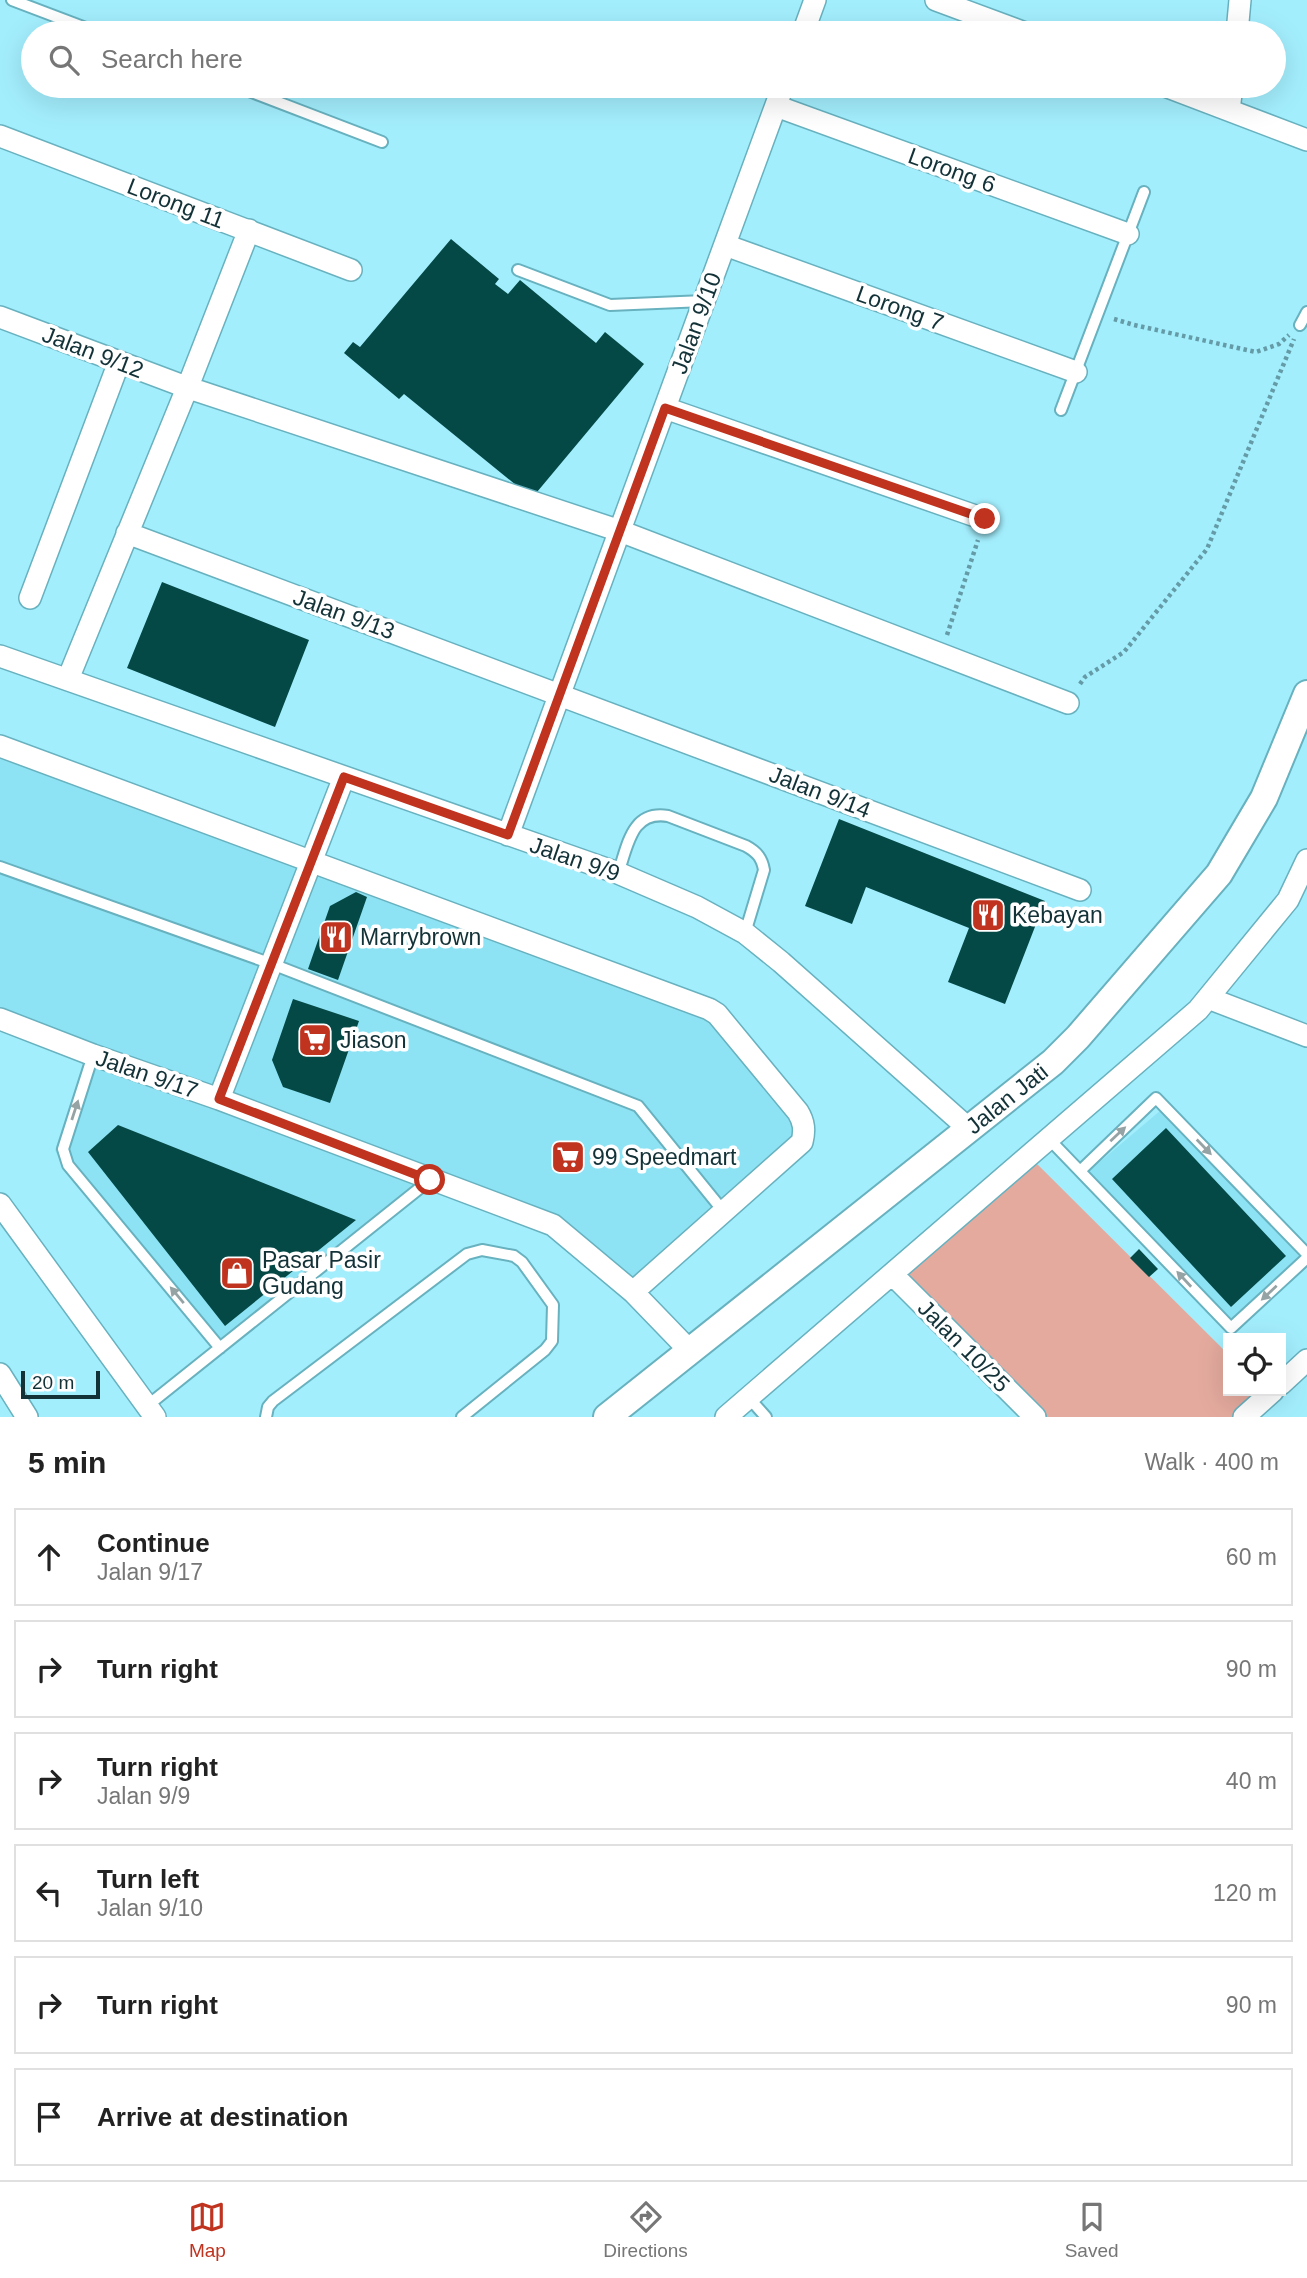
<!DOCTYPE html>
<html lang="en">
<head>
<meta charset="utf-8">
<style>
  :root { --surface:#fff; --page:#f2f2f2; --text:#222; --muted:#767676; --line:#e0e0e0; --accent:#bf331f }
  body { margin:0; font-family:Helvetica,sans-serif; background:var(--page); color:var(--text) }
  .controls { position:absolute; right:21px; bottom:21px; display:grid; overflow:hidden; border-radius:0px; box-shadow:0 7px 28px #0002 }
  .controls button { width:63px; height:63px; display:grid; place-items:center; padding:0; border:0; border-bottom:2px solid var(--line); background:var(--surface); color:var(--text); font:35px sans-serif }
  .scale { position:absolute; left:21px; bottom:18px; width:79px; box-sizing:border-box; padding-left:7px; border:4px solid #133238; border-top:0; font-size:19px; line-height:24px; white-space:nowrap; color:#133238; -webkit-text-stroke:5px #fff; paint-order:stroke }
  .stop { position:absolute; width:21px; height:21px; margin:-16px; border:5px solid #bf331f; border-radius:50%; background:#fff }
  .stop.end { background:#bf331f; border-color:#fff; box-shadow:0 2px 7px #0008 }
  .list { margin:0; padding:0; list-style:none }
  h2 { display:flex; justify-content:space-between; align-items:center; height:91px; margin:0; padding:0 28px; font-size:30px }
  h2 small { font-size:23px; font-weight:400; color:var(--muted) }
  .list li { display:grid; grid-template-columns:46px 1fr auto; gap:21px; align-items:center; box-sizing:border-box; height:98px; margin:0 14px 14px; padding:0 14px; border:2px solid var(--line); border-radius:0px }
  .list b { display:block; font-size:26px; white-space:nowrap }
  .list p { margin:0; font-size:23px; white-space:nowrap; color:var(--muted) }
  .list em { font-size:23px; font-style:normal; color:var(--muted) }
  .icon { flex:none; width:38px; height:38px; fill:none; stroke:currentColor; stroke-width:2; stroke-linecap:round; stroke-linejoin:round }
  .map { position:relative; flex:none; width:1307px; height:1417px; overflow:hidden }
  .search { position:absolute; background:var(--surface); box-shadow:0 7px 28px #0002; left:21px; right:21px; top:21px; height:77px; display:flex; align-items:center; gap:18px; box-sizing:border-box; padding:0 24px; border-radius:38px; color:var(--muted); font-size:26px }
  .sheet { height:763px; background:var(--surface) }
  nav { display:flex; justify-content:space-around; align-items:center; box-sizing:border-box; height:98px; border-top:2px solid var(--line); background:var(--surface); font-size:19px; color:var(--muted) }
  nav a { display:grid; justify-items:center; gap:4px }
  nav .on { color:var(--accent) }
  .map>svg:first-child { display:block }
  .built { fill:#8de3f4 }
  .green { fill:#e4aa9e }
  .building { fill:#054947 }
  .lines { fill:none; stroke-linecap:round; stroke-linejoin:round }
  .service-casing { stroke:#68b1bf; stroke-width:14 }
  .minor-casing { stroke:#68b1bf; stroke-width:24 }
  .tertiary-casing { stroke:#68b1bf; stroke-width:30 }
  .path { stroke:#649ba6; stroke-width:4.5; stroke-dasharray:3.5 3.5; stroke-linecap:butt }
  .service { stroke:#fff; stroke-width:10 }
  .minor { stroke:#fff; stroke-width:21 }
  .tertiary { stroke:#fff; stroke-width:26 }
  .oneway { fill:#95a3a5 }
  .route { stroke:#bf331f; stroke-width:9 }
  .labels { text-anchor:middle; dominant-baseline:central; stroke-width:7; stroke-linejoin:round; paint-order:stroke }
  .street-label { font-size:23px; fill:#133238; stroke:#fff }
  .poi-label { font-size:23px; fill:#133238; stroke:#fff; text-anchor:start }
</style>
</head>
<body>
<div class="map">
<svg width="1307" height="1417" viewBox="0 0 1307 1417">
  <rect width="100%" height="100%" fill="#a3eefd"/>
  <path class="built" d="M0 735 721 1003 810 1111 815 1131 808 1149 632 1306 550 1235 415 1185 213 1348 63 1167 55 1150 84 1062 0 1030Z
    M1161 1110 1307 1264 1239 1329 1089 1171Z"/>
  <path class="green" d="M1026 1153 1228 1354V1391H1265L1244 1417H1035L892 1274Z"/>
  <path class="building" d="M451 239 499 279 495 284 508 294 520 280 596 343 605 332 644 364 532 498 404 394 399 399 344 353 353 342 360 347Z
    M162 582 309 640 275 727 127 668Z
    M839 819 1045 901 1005 1004 948 982 969 928 866 887 852 924 805 906Z
    M356 892 367 897 338 980 308 969 330 906Z
    M293 999 359 1021 330 1103 283 1087 272 1060Z
    M118 1125 356 1220 225 1326 88 1152Z
    M1166 1128 1286 1256 1231 1307 1112 1179Z
    M1139 1249 1158 1269 1149 1277 1130 1258Z"/>
  <g class="lines">
    <g class="service-casing">
      <path id="service" d="M12 0 99 33
        M236 86 382 142
        M518 270 610 305 704 301
        M1300 325 1307 312
        M1061 410 1144 192
        M0 867 272 964 638 1106 724 1212
        M618 873C628 846 631 810 668 816L746 846C757 852 762 858 764 870L745 933
        M93 1055 63 1149 68 1165 220 1348
        M1049 1139 1231 1328 1307 1258
        M1080 1171 1156 1098 1307 1254
        M749 1398 766 1417
        M147 1406 430 1180
        M266 1417 268 1407 273 1401 467 1254 482 1250 514 1256 522 1262 553 1305 552 1341 545 1350 462 1417"/>
    </g>
    <g class="minor-casing">
      <path id="minor" d="M936 0 1025 33
        M803 33 815 0
        M1237 33 1240 0
        M1165 86 1307 140
        M776 106 1128 234
        M1229 110 1232 86
        M0 136 351 270
        M725 245 1076 372
        M0 317 186 387 620 531 1068 703
        M665 408 984 519
        M127 533 1080 890
        M30 598 119 362
        M0 656 618 873 697 907 745 933 781 962 969 1129
        M68 679 192 376 249 230
        M0 746 709 1009 717 1014 798 1112C804 1122 805 1130 802 1142L633 1292
        M508 835 783 86
        M1208 998 1307 1036
        M0 1019 93 1055 219 1099 553 1225 633 1292 690 1351
        M219 1099 344 777
        M0 1204 155 1417
        M892 1274 1035 1417
        M0 1374 27 1417
        M1281 1384 1307 1360
        M726 1417 1198 1010 1288 900 1307 860
        M1244 1417 1273 1391"/>
    </g>
    <g class="tertiary-casing">
      <g id="tertiary">
        <path id="s1" d="M607 1417 1053 1062 1078 1037 1219 874 1264 798 1307 694"/>
      </g>
    </g>
    <path class="path" d="M1114 319 1134 325 1256 352 1279 344 1289 335
      M947 635 978 540
      M1080 684 1085 677 1124 652 1207 549 1294 339"/>
    <use href="#service" class="service"/>
    <use href="#minor" class="minor"/>
    <use href="#tertiary" class="tertiary"/>
  </g>
  <defs><path id="oneway-solid" d="M-6-.8H1V-3.2L6.5 0L1 3.2V.8H-6Z" transform="scale(1.75)"/></defs>
  <g class="oneway">
    <use href="#oneway-solid" transform="translate(75 1110) rotate(-72)"/>
    <use href="#oneway-solid" transform="translate(1118 1134) rotate(-43)"/>
    <use href="#oneway-solid" transform="translate(1204 1147) rotate(46)"/>
    <use href="#oneway-solid" transform="translate(1184 1279) rotate(-133)"/>
    <use href="#oneway-solid" transform="translate(1269 1293) rotate(137)"/>
    <use href="#oneway-solid" transform="translate(177 1295) rotate(-130)"/>
  </g>
  <g class="lines">
    <path class="route" d="M430 1180 219 1099 344 777 508 835 665 408 985 519"/>
  </g>
  <defs>
    <g id="restaurant-square" transform="scale(1.75)"><rect x="-9" y="-9" width="18" height="18" rx="4" fill="#bf331f" stroke="#fff"/><path d="M-5-6h1v4h1v-4h1v4h1v-4h1v5L-1.5 .5V6h-2V.5L-5-1ZM5-6V6H3V1.5H1.5Q1.5-4 5-6Z" fill="#fff"/></g>
    <g id="supermarket-square" transform="scale(1.75)"><rect x="-9" y="-9" width="18" height="18" rx="4" fill="#bf331f" stroke="#fff"/><path d="M-6-5.5h2.5l.6 2H6L4.5 2H-2.5L-4.4-4H-6ZM-1.5 3.2a1.3 1.3 0 1 0 .1 0ZM3 3.2a1.3 1.3 0 1 0 .1 0Z" fill="#fff"/></g>
    <g id="shop-square" transform="scale(1.75)"><rect x="-9" y="-9" width="18" height="18" rx="4" fill="#bf331f" stroke="#fff"/><path d="M-5-2.5h2.3a2.7 3.5 0 0 1 5.4 0H5L5.5 6h-11ZM-1.5-2.5h3a1.5 2.3 0 0 0-3 0Z" fill="#fff"/></g>
  </defs>
  <g fill-rule="evenodd">
    <use href="#restaurant-square" x="988" y="915"/>
    <use href="#restaurant-square" x="336" y="937"/>
    <use href="#supermarket-square" x="315" y="1040"/>
    <use href="#supermarket-square" x="568" y="1157"/>
    <use href="#shop-square" x="237" y="1273"/>
  </g>
  <g class="labels">
    <g class="street-label">
      <text transform="translate(952 170) rotate(20)">Lorong 6</text>
      <text transform="translate(176 203) rotate(21)">Lorong 11</text>
      <text transform="translate(900 308) rotate(20)">Lorong 7</text>
      <text transform="translate(696 323) rotate(-70)">Jalan 9/10</text>
      <text transform="translate(93 352) rotate(21)">Jalan 9/12</text>
      <text transform="translate(344 614) rotate(20)">Jalan 9/13</text>
      <text transform="translate(820 792) rotate(21)">Jalan 9/14</text>
      <text transform="translate(575 859) rotate(19)">Jalan 9/9</text>
      <text transform="translate(147 1074) rotate(19)">Jalan 9/17</text>
      <text stroke="none"><textPath href="#s1" startOffset="511">Jalan Jati</textPath></text>
      <text transform="translate(964 1346) rotate(45)">Jalan 10/25</text>
    </g>
    <g class="poi-label">
      <text x="1012" y="915">Kebayan</text>
      <text x="360" y="937">Marrybrown</text>
      <text x="340" y="1040">Jiason</text>
      <text x="592" y="1157">99 Speedmart</text>
      <text x="262" y="1260">Pasar Pasir<tspan x="262" dy="26">Gudang</tspan></text>
    </g>
  </g>
</svg>
<div class="controls">
<button><svg class="icon" aria-label="locate" viewBox="0 0 24 24"><circle cx="12" cy="12" r="6"/><path d="M12 2v4M12 18v4M2 12h4M18 12h4"/></svg></button>
</div>
<div class="scale">20 m</div>
<div class="stop" style="left:430px;top:1180px"></div>
<div class="stop end" style="left:985px;top:519px"></div>
<div class="search"><svg class="icon" aria-label="search" viewBox="0 0 24 24"><circle cx="10" cy="10" r="6"/><path d="M15 15l6 6"/></svg>Search here</div>
</div>
<section class="sheet">
<h2>5 min<small>Walk · 400 m</small></h2>
<ul class="list">
<li><svg class="icon" aria-label="ahead" viewBox="0 0 24 24"><path d="M12 20V5M6 11l6-6 6 6"/></svg><div><b>Continue</b><p>Jalan 9/17</p></div><em>60 m</em></li>
<li><svg class="icon" aria-label="right" viewBox="0 0 24 24"><path d="M7 20v-9h11M14 6l5 5-5 5"/></svg><div><b>Turn right</b></div><em>90 m</em></li>
<li><svg class="icon" aria-label="right" viewBox="0 0 24 24"><path d="M7 20v-9h11M14 6l5 5-5 5"/></svg><div><b>Turn right</b><p>Jalan 9/9</p></div><em>40 m</em></li>
<li><svg class="icon" aria-label="left" viewBox="0 0 24 24"><path d="M17 20v-9H6M10 6l-5 5 5 5"/></svg><div><b>Turn left</b><p>Jalan 9/10</p></div><em>120 m</em></li>
<li><svg class="icon" aria-label="right" viewBox="0 0 24 24"><path d="M7 20v-9h11M14 6l5 5-5 5"/></svg><div><b>Turn right</b></div><em>90 m</em></li>
<li><svg class="icon" aria-label="arrive" viewBox="0 0 24 24"><path d="M6 21V4h12l-3 4 3 4H6"/></svg><div><b>Arrive at destination</b></div></li>
</ul>
</section>
<nav>
<a class="on"><svg class="icon" aria-label="map" viewBox="0 0 24 24"><path d="M3 6l6-2 6 2 6-2v14l-6 2-6-2-6 2zM9 4v14M15 6v14"/></svg>Map</a>
<a><svg class="icon" aria-label="directions" viewBox="0 0 24 24"><path d="M12 3l9 9-9 9-9-9zM9 14v-3h6M13 9l2 2-2 2"/></svg>Directions</a>
<a><svg class="icon" aria-label="saved" viewBox="0 0 24 24"><path d="M7 4h10v16l-5-4-5 4z"/></svg>Saved</a>
</nav>
</body>
</html>
